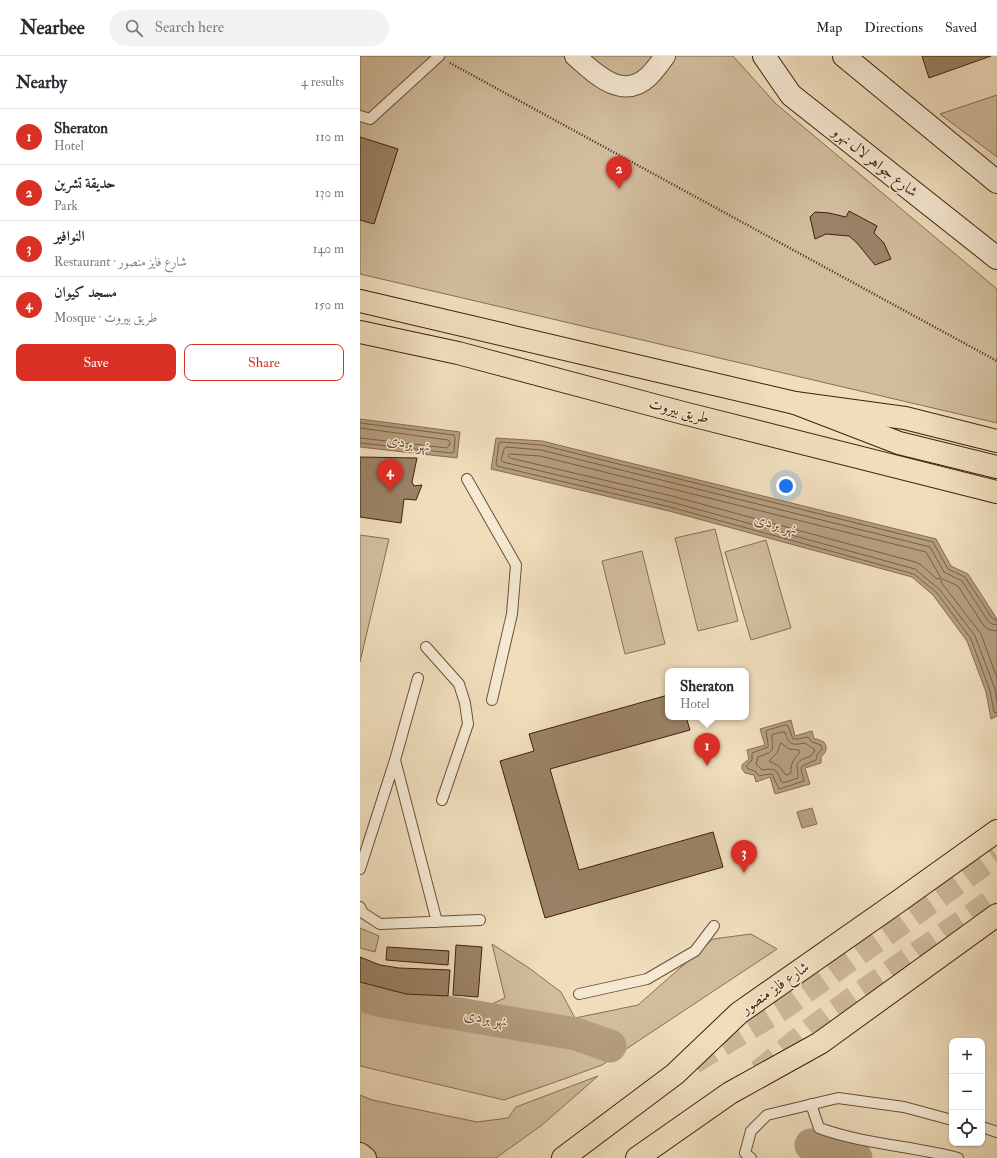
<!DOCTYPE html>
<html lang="en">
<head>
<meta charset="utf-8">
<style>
  :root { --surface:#fff; --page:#f2f2f3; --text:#2b2b33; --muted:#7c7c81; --line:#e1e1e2; --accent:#d93025 }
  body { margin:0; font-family:"IM FELL Double Pica",Amiri,serif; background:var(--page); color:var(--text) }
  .controls { position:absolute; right:12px; bottom:12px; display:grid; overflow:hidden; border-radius:8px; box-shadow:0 1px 3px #0004 }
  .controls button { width:36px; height:36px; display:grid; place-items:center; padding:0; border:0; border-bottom:1px solid var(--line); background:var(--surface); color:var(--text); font:20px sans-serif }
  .you { position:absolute; left:426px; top:430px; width:14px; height:14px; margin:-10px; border:3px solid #fff; border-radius:50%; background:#1a73e8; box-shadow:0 0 0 6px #1a73e833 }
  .badge { display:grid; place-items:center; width:26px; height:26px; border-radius:50%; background:var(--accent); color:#fff; font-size:13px; font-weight:700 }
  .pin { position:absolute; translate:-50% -33px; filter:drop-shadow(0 1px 2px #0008) }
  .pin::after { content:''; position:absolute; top:21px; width:14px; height:12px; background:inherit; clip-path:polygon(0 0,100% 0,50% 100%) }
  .popup { position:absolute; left:305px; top:612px; width:84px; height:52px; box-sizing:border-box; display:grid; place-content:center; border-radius:8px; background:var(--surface); filter:drop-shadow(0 1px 3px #0005); font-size:13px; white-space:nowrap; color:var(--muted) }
  .popup b { font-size:15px; color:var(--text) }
  .popup::after { content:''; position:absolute; left:50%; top:100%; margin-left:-8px; border:8px solid transparent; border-top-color:var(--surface) }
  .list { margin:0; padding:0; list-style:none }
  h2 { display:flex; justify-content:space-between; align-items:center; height:52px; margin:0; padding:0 16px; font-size:17px }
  h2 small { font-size:13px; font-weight:400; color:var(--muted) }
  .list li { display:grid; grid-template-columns:26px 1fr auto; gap:12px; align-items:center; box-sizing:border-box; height:56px; padding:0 16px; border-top:1px solid var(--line) }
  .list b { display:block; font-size:15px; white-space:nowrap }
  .list p { margin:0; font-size:13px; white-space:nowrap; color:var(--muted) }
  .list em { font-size:13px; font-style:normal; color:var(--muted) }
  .actions { display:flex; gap:8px; padding:12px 16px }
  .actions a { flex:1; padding:9px 0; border:1px solid var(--accent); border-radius:8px; text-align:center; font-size:14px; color:var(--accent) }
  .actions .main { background:var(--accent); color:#fff }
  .icon { flex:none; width:22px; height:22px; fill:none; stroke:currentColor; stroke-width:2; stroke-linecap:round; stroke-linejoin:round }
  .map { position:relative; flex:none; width:637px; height:1102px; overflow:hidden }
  header { display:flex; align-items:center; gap:24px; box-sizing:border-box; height:56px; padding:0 20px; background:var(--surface); border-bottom:1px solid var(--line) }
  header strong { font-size:19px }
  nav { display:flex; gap:22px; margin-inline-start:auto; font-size:14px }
  .search { width:280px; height:36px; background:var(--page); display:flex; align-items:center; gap:10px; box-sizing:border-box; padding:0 14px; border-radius:22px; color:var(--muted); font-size:15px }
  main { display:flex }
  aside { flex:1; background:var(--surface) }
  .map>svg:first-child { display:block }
  .green { fill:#d1bd9d; stroke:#886e52 }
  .water { fill:#b49d7f; stroke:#866b4f }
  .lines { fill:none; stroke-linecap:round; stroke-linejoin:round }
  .shore { stroke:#7a5e44; stroke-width:1 }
  .river { stroke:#b49d7f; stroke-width:33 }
  .building { fill:#9b8266; stroke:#402008 }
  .trunk-tunnel { stroke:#ccb798; stroke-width:22; stroke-dasharray:22 11; stroke-linecap:butt }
  .service-casing { stroke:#6c4f35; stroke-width:12 }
  .minor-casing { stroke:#6c4f35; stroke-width:22 }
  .secondary-casing { stroke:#402008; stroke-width:24 }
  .primary-casing { stroke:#402008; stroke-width:24 }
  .trunk-casing { stroke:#402008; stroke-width:24 }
  .path { stroke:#402008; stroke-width:2.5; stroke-dasharray:1 2; stroke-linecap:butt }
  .service { stroke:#f5e9d3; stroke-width:10 }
  .minor { stroke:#f5e9d3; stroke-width:20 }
  .secondary { stroke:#f5e9d3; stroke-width:22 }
  .primary { stroke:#efddbc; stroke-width:22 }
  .trunk { stroke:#efddbc; stroke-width:22 }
  .labels { text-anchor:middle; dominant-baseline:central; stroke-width:3; stroke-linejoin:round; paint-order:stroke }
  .street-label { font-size:15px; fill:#402008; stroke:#f5e9d3 }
  .water-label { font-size:16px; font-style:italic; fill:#694c32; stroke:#f5e9d3 }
</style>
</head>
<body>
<header>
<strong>Nearbee</strong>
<div class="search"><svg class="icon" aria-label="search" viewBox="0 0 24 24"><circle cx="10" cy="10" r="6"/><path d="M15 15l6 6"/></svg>Search here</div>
<nav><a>Map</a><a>Directions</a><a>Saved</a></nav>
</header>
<main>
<aside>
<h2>Nearby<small>4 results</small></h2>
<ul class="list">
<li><span class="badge">1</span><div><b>Sheraton</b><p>Hotel</p></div><em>110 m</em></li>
<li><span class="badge">2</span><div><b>حديقة تشرين</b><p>Park</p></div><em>130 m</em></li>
<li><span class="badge">3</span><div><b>النوافير</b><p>Restaurant · شارع فايز منصور</p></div><em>140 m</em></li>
<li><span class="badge">4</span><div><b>مسجد كيوان</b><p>Mosque · طريق بيروت</p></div><em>150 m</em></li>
</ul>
<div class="actions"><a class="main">Save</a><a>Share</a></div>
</aside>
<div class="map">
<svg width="637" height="1102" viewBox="0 0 637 1102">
  <rect width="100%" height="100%" fill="#efddbc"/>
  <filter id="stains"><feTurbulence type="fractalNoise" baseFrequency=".005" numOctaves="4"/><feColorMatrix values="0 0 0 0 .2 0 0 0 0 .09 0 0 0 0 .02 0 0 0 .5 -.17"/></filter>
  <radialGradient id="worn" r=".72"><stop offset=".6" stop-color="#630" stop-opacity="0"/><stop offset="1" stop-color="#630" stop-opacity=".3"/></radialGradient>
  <path class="green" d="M0 0H373L416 48 637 233V367L0 218Z
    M637 39V101L580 58Z
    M355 473 378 565 338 575 315 482Z
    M0 479 29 483 0 606Z
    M406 484 431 572 391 584 365 496Z
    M282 495 305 588 265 598 242 505Z
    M0 872 19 880 15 896 0 892Z
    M391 878 417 893 242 1009 204 1023 144 1044 0 1010V944L91 966 145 942 132 888 169 912 201 936 215 962 278 949 353 883Z
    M238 1020 182 1069 136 1102H12L0 1089V1039L12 1044 117 1066 148 1062 156 1051Z"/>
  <path class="water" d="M0 363 100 376 97 402 0 391Z
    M136 382 182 385 576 483 591 510 608 518 637 563V660L631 663 626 636 607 585 573 539 552 521 309 455 131 413Z
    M431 664 435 680 452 675 454 683H457L464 686C468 693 466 696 461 701V707L445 712 450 728 415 738 410 721 396 726 394 719 385 717 382 713V709L389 703 387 694 405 689 400 673Z
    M452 752 457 768 442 772 437 756Z"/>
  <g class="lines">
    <path class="shore" d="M0 367 94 379 95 382 94 396 92 397 0 387
      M0 372 88 384 90 386 89 390 87 392 0 382
      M150 398 180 400 566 496 581 522 577 523 561 509 555 506 312 440 150 402 148 400Z
      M637 564 632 562 605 521 588 513 573 486 182 389 141 386 139 387 136 408 137 410 310 451 554 518 577 537 611 583 630 635 634 656 637 657
      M637 569 632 568 628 565 602 525 584 516 570 491 181 394 146 391 144 393 141 404 143 406 311 446 555 513 580 534 615 580 635 633 637 646
      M637 575 630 574 624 570 598 530 583 523 581 524V526L621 578 637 622
      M426 669 428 670 433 683H437L448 681 452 686 461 689 462 693 457 699 456 704 442 710 441 713 444 725 419 733 412 718H409L399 720 395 715 388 713 386 710 392 704V697L408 691V688L406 675Z
      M423 676H425C429 690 433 689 445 687L455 694 451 700C432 707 438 706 438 722L423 727 421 725C417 713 414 712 402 714L396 708 398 701C417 694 412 696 412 679Z
      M421 687 429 693 439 694 440 696C435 703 430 706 431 717L427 719 425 718 419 710 409 705 417 697Z"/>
    <path class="river" d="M0 939 22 945 216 978 250 990
      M451 1089 496 1102"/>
  </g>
  <path class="building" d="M562 0H631L569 22Z
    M0 81 38 93 14 168 0 164Z
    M489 155 517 170 514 177 524 187 531 203 515 209 497 187 489 180 466 178 455 183 450 161 455 156 469 157 486 161Z
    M0 401 57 402 52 426 54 430 62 429 56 444 44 443 41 467 0 461Z
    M308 639V661H326L330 674 190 713 219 814 353 776 363 811 185 862 140 705 174 695 169 678Z
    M96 889 122 891 118 941 93 939Z
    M27 891 89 895 88 909 26 904Z
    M0 901 20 909 39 912 90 914 88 940 46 938 0 926Z"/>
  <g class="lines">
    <path class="trunk-tunnel" d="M334 1007 426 951 637 800
      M398 1015 451 972 489 944 637 840"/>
    <g class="service-casing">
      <path id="service" d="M0 60 10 63 79 0
        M107 423 156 509 152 558 132 644
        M66 591 99 628 105 647 108 668 82 744
        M35 704 77 866
        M0 813 35 704 58 622
        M0 851 3 857 20 868 120 864
        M219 938 287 923 335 895 354 870
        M451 1048 459 1072C503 1088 552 1090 598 1102
        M622 1071 637 1076
        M391 1102 385 1097 391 1075 407 1059 478 1042 544 1051 592 1064"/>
    </g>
    <g class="minor-casing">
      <path id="minor" d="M215 0C235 17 262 46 289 20 295 14 300 7 305 0"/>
    </g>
    <g class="secondary-casing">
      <path id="secondary" d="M404 0 431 39 637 202
        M484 0 637 126"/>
    </g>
    <g class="primary-casing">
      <path id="primary" d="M0 245 435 347 545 362 637 385
        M0 276 98 297 323 357 637 436"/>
    </g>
    <g class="trunk-casing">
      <path id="trunk" d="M435 347 539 387 637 411
        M0 1098 5 1102
        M203 1102 315 1018 379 957 539 845 637 775
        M277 1102 370 1037 460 987 637 859"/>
    </g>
    <path class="path" d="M90 7 637 305"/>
    <use href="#service" class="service"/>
    <use href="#minor" class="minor"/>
    <use href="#secondary" class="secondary"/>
    <use href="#primary" class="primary"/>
    <use href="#trunk" class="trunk"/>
  </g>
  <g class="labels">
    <g class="street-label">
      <text transform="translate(515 106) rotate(38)">شارع جواهر لال نهرو</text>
      <text transform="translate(319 355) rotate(15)">طريق بيروت</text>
      <text transform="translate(415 932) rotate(-35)">شارع فايز منصور</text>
    </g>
    <g class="water-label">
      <text transform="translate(49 387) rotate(10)">نهر بردى</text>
      <text transform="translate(416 468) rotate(15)">نهر بردى</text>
      <text transform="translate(126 962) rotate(10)">نهر بردى</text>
    </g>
  </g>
  <rect width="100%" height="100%" filter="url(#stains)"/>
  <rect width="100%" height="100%" fill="url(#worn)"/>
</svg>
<div class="controls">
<button>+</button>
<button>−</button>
<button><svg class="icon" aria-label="locate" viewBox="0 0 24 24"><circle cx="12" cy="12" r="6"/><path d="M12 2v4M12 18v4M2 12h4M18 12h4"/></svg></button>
</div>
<div class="you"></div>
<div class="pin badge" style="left:347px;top:710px">1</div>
<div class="popup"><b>Sheraton</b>Hotel</div>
<div class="pin badge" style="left:259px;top:133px">2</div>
<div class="pin badge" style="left:384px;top:817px">3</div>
<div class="pin badge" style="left:30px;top:436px">4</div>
</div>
</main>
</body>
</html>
